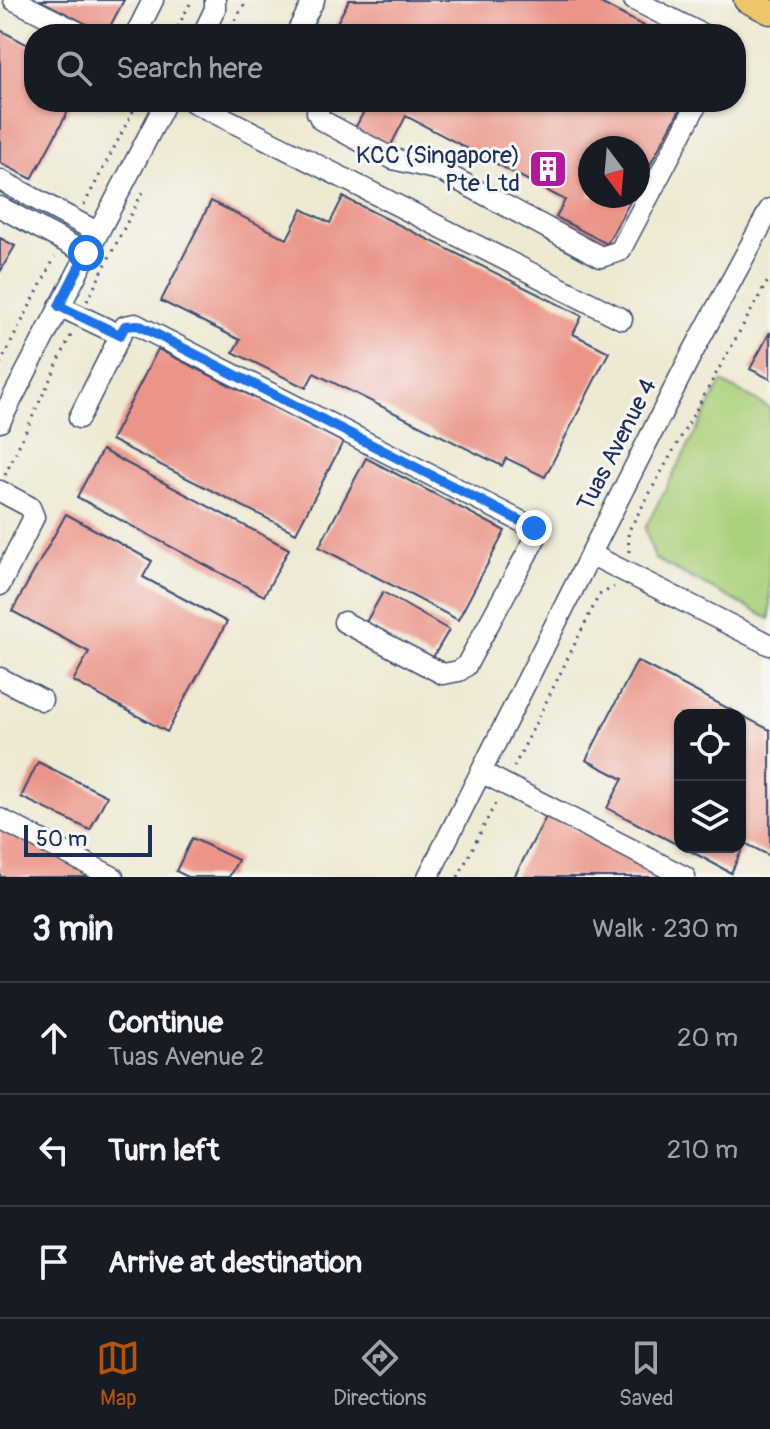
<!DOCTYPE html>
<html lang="en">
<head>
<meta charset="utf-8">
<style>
  :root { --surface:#171b24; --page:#20242c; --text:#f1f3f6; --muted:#9ea1a6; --line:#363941; --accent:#b45309 }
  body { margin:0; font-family:Pangolin,sans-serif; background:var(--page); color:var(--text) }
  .controls { position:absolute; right:24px; bottom:24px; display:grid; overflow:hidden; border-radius:16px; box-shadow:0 2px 6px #0004 }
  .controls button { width:72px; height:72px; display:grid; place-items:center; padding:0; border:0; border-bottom:2px solid var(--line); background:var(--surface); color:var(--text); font:40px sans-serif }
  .compass { position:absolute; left:578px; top:136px; width:72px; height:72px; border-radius:50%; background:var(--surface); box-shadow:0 2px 6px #0004; rotate:164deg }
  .scale { position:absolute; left:24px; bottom:20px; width:128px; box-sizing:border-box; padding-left:8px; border:4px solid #1b2f5e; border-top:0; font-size:22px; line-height:28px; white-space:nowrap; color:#1b2f5e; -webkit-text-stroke:6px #f6f6f2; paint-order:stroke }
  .stop { position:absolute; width:24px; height:24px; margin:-18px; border:6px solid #1a73e8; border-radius:50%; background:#fff }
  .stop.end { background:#1a73e8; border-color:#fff; box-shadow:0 2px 8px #0008 }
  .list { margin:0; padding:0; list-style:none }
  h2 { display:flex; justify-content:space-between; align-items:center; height:104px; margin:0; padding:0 32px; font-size:34px }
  h2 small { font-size:26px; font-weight:400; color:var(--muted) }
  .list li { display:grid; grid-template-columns:52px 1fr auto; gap:24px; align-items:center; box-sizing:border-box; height:112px; padding:0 32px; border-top:2px solid var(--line) }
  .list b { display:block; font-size:30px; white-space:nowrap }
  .list p { margin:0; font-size:26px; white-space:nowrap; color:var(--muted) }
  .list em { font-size:26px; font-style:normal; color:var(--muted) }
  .icon { flex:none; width:44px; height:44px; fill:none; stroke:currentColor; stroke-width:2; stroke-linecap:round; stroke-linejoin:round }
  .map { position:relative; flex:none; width:770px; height:877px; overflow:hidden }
  .search { position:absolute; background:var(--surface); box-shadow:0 2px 6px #0004; left:24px; right:24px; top:24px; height:88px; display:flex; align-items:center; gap:20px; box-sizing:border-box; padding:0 28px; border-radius:32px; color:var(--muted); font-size:30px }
  .sheet { height:440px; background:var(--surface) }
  nav { display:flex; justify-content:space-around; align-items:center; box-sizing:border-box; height:112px; border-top:2px solid var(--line); background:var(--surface); font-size:22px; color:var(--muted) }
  nav a { display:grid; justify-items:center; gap:4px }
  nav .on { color:var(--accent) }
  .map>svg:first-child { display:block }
  .green { fill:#aad07a; stroke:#62806c; stroke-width:2 }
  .building { fill:#eb9488 }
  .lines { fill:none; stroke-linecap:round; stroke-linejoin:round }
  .minor-casing { stroke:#3b4b6f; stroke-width:23 }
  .major-casing { stroke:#3b4b6f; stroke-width:27 }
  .path { stroke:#3b4b6f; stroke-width:3; stroke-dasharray:2 6; stroke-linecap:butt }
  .minor { stroke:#fff; stroke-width:20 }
  .major { stroke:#ecc669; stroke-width:24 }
  .route { stroke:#1a73e8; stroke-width:10 }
  .labels { text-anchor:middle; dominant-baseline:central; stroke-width:6; stroke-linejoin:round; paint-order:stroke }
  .poi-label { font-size:24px; fill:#1b2f5e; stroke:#f6f6f2; text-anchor:end }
  .street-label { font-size:24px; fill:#1b2f5e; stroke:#f6f6f2 }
</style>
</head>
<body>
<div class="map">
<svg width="770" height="877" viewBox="0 0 770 877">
  <rect width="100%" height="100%" fill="#f6f6f2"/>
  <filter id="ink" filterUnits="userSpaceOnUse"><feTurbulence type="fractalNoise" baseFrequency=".0125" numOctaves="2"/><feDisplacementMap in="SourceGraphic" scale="16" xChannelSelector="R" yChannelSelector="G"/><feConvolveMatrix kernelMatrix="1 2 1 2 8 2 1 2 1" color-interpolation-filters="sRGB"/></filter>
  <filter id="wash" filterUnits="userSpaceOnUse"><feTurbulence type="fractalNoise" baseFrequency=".006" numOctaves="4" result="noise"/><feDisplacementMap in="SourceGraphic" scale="32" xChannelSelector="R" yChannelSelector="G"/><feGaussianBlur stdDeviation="1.8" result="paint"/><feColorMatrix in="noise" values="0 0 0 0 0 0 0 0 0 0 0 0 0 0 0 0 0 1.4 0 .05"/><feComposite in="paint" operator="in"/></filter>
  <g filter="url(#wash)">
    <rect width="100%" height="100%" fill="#eee9d2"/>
    <path class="green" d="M722 382 770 408V619L655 559 645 528Z"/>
    <g id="blocks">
      <path class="building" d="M39 0H124L106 34Z
        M349 0H595L659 34H331Z
        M0 30 34 48V102H73L32 179 0 163Z
        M369 102H684L638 187V148H590V196H633L607 244 556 217 565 200 406 116 388 151 353 132Z
        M343 197 582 316 573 334 609 352 545 477 506 458 502 466 314 373 306 388 233 352 240 340 161 301 211 201 287 239 302 209 330 223Z
        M0 238 15 246 0 272Z
        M770 332V379L750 369Z
        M158 349 343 442 296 533 111 440Z
        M102 450 289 549 264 596 77 497Z
        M366 458 505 531 458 620 319 547Z
        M66 514 152 561 143 577 227 622 167 732 73 681 89 652 12 611Z
        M383 592 449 630 432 659 366 622Z
        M637 661 770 730V856L745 843 731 873 683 847H740V715H680V846L607 808 623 779 586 760Z
        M38 762 107 796 90 830 21 797Z
        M547 815 666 877H514Z
        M0 828 98 877H0Z
        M192 838 238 860 229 877H188L176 871Z"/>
    </g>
  </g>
  <g filter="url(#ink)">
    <use href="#blocks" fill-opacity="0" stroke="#3b4b6f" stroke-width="2"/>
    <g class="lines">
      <g class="minor-casing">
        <path id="minor" d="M14 0 82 34
          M634 0 702 34
          M136 34 153 0
          M203 34 215 9V0
          M296 34 314 0
          M193 102 622 319
          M322 102 317 112 321 120 393 159 439 170 601 257 620 251 698 102
          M0 180 97 232
          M0 207 86 253
          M59 306 120 335
          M79 418 125 326 135 324 534 528 536 537 466 666 459 671 443 674 344 622
          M0 422 166 102
          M0 491 30 507 34 517 0 585
          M592 555 770 645
          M0 678 42 700
          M481 772 685 877
          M0 819 113 877
          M428 877 688 361 770 209"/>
      </g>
      <g class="major-casing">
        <path id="major" d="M746 0 770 12"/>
      </g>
      <path class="path" d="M174 34 192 0
        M227 34 247 0
        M84 205 138 102
        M87 301 145 187
        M0 364 55 257
        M5 475 72 333
        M629 552 628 532 770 277
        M514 767 599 595 614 587
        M458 877 496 802"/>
      <use href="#minor" class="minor"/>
      <use href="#major" class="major"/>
    </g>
  </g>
  <g class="lines" filter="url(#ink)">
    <path class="route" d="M86 253 59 306 120 335 125 326 138 325 534 528"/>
  </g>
  <defs>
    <g id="building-square" transform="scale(2)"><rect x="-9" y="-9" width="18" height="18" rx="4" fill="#b5179e" stroke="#f6f6f2"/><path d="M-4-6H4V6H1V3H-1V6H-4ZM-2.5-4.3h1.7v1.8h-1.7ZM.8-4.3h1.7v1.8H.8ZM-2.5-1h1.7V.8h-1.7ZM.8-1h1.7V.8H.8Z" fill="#fff"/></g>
  </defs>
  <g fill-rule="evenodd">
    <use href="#building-square" x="548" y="169"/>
  </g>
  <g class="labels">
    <g class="poi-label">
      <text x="520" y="155">KCC (Singapore)<tspan x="520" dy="28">Pte Ltd</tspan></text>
    </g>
    <g class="street-label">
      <text transform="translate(617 445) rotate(-63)">Tuas Avenue 4</text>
    </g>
  </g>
</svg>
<div class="controls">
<button><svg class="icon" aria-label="locate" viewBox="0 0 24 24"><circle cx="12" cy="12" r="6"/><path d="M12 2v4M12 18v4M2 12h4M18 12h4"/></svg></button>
<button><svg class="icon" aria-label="layers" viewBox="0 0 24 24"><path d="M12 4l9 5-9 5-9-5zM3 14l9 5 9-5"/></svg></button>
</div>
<svg class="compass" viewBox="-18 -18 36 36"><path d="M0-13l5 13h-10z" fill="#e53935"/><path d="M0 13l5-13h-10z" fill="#9ea1a6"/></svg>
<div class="scale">50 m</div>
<div class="stop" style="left:86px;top:253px"></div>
<div class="stop end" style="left:534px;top:528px"></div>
<div class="search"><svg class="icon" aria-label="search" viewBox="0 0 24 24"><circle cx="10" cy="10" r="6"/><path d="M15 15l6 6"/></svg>Search here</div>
</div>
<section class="sheet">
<h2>3 min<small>Walk · 230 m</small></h2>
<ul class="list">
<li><svg class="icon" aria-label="ahead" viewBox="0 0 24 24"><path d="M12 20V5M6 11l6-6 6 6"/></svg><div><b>Continue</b><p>Tuas Avenue 2</p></div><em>20 m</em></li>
<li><svg class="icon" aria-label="left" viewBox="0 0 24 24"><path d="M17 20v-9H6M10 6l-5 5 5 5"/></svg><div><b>Turn left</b></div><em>210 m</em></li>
<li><svg class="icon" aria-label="arrive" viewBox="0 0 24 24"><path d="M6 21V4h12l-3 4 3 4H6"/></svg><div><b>Arrive at destination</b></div></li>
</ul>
</section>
<nav>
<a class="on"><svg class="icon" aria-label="map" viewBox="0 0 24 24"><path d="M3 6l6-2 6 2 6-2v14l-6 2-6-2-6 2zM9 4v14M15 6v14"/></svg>Map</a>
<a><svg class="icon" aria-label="directions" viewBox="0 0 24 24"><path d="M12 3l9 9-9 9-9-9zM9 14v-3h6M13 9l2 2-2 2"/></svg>Directions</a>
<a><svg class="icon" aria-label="saved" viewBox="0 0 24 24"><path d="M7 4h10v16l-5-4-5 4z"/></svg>Saved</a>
</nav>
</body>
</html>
